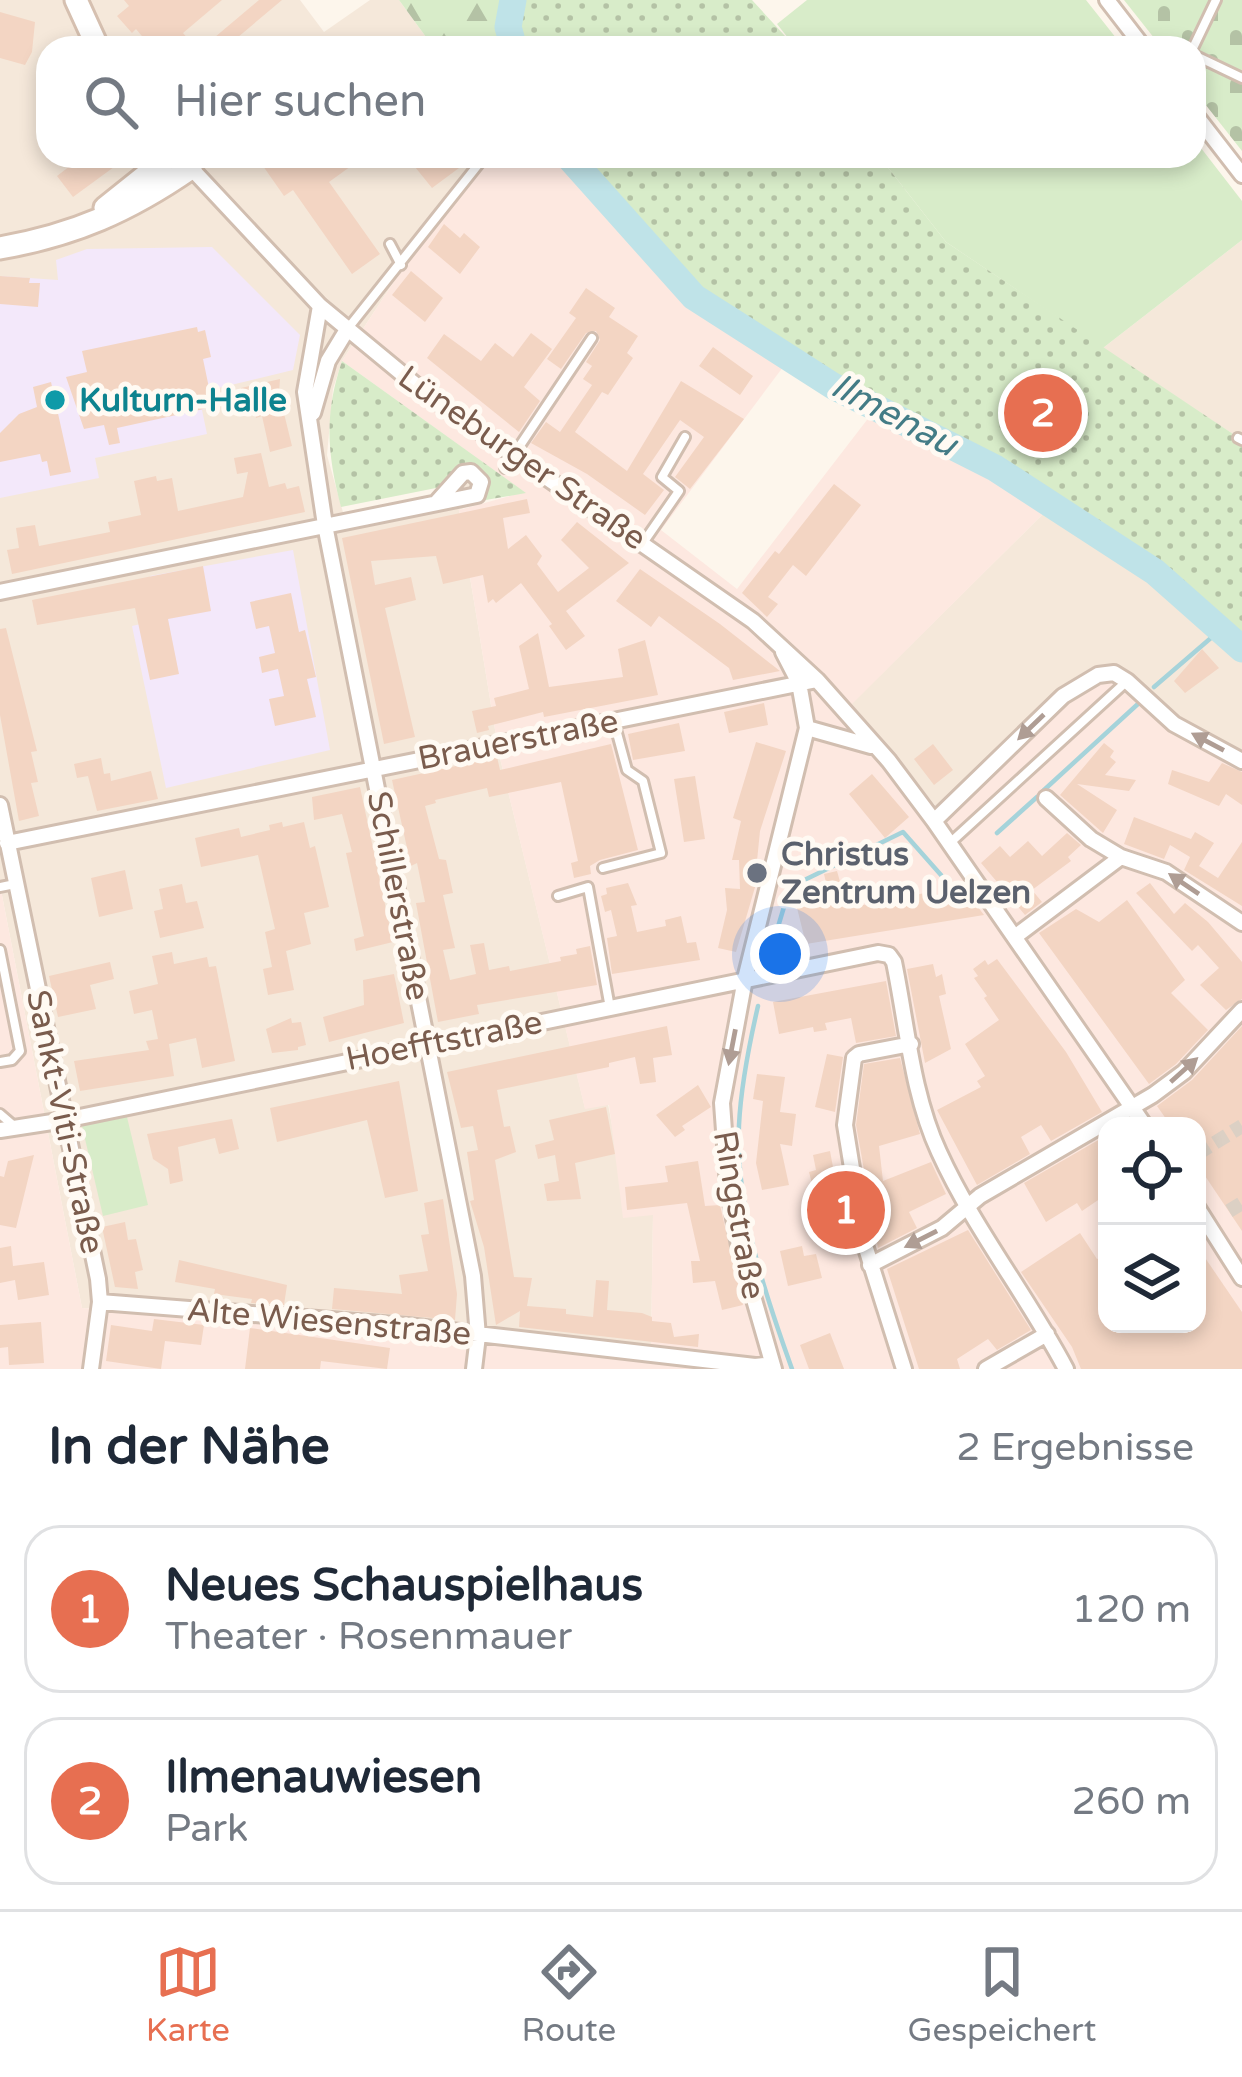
<!DOCTYPE html>
<html lang="de">
<head>
<meta charset="utf-8">
<style>
  :root { --surface:#fff; --page:#f2f2f3; --text:#1f2937; --muted:#747a83; --line:#e0e1e3; --accent:#e76f51 }
  body { margin:0; font-family:"Varela Round",sans-serif; background:var(--page); color:var(--text) }
  .controls { position:absolute; right:36px; bottom:36px; display:grid; overflow:hidden; border-radius:24px; box-shadow:0 6px 18px #0003 }
  .controls button { width:108px; height:108px; display:grid; place-items:center; padding:0; border:0; border-bottom:3px solid var(--line); background:var(--surface); color:var(--text); font:60px sans-serif }
  .you { position:absolute; left:780px; top:954px; width:42px; height:42px; margin:-30px; border:9px solid #fff; border-radius:50%; background:#1a73e8; box-shadow:0 0 0 18px #1a73e833 }
  .badge { display:grid; place-items:center; width:78px; height:78px; border-radius:50%; background:var(--accent); color:#fff; font-size:39px; font-weight:700 }
  .pin { position:absolute; translate:-50% -50%; border:6px solid #fff; box-shadow:0 3px 12px #0006 }
  .list { margin:0; padding:0; list-style:none }
  h2 { display:flex; justify-content:space-between; align-items:center; height:156px; margin:0; padding:0 48px; font-size:51px }
  h2 small { font-size:39px; font-weight:400; color:var(--muted) }
  .list li { display:grid; grid-template-columns:78px 1fr auto; gap:36px; align-items:center; box-sizing:border-box; height:168px; margin:0 24px 24px; padding:0 24px; border:3px solid var(--line); border-radius:36px }
  .list b { display:block; font-size:45px; white-space:nowrap }
  .list p { margin:0; font-size:39px; white-space:nowrap; color:var(--muted) }
  .list em { font-size:39px; font-style:normal; color:var(--muted) }
  .icon { flex:none; width:66px; height:66px; fill:none; stroke:currentColor; stroke-width:2; stroke-linecap:round; stroke-linejoin:round }
  .map { position:relative; flex:none; width:1242px; height:1369px; overflow:hidden }
  .search { position:absolute; background:var(--surface); box-shadow:0 6px 18px #0003; left:36px; right:36px; top:36px; height:132px; display:flex; align-items:center; gap:30px; box-sizing:border-box; padding:0 42px; border-radius:36px; color:var(--muted); font-size:45px }
  .sheet { height:540px; background:var(--surface) }
  nav { display:flex; justify-content:space-around; align-items:center; box-sizing:border-box; height:168px; border-top:3px solid var(--line); background:var(--surface); font-size:33px; color:var(--muted) }
  nav a { display:grid; justify-items:center; gap:6px }
  nav .on { color:var(--accent) }
  .map>svg:first-child { display:block }
  .residential { fill:#f5e8da }
  .commercial { fill:#fde8e0; fill-rule:evenodd }
  .education { fill:#f3e8fa }
  .grass { fill:#d8ecc9 }
  .forest { fill:url(#forest-firs) }
  .cemetery { fill:url(#cemetery-stones) }
  .park { fill:url(#park-dots) }
  .lines { fill:none; stroke-linecap:round; stroke-linejoin:round }
  .stream { stroke:#a5d3da; stroke-width:4.5 }
  .river { stroke:#bfe3e8; stroke-width:27 }
  .building { fill:#f3d5c3 }
  .street-tunnel { stroke:#dcd0c4; stroke-width:14; stroke-dasharray:14 7; stroke-linecap:butt }
  .lane-casing { stroke:#d1beb0; stroke-width:14 }
  .street-casing { stroke:#d1beb0; stroke-width:20 }
  .secondary-casing { stroke:#d6c0b0; stroke-width:27 }
  .lane { stroke:#fff; stroke-width:8 }
  .street { stroke:#fff; stroke-width:14 }
  .secondary { stroke:#fff; stroke-width:21 }
  .oneway { fill:#af9d94 }
  .culture-dot { fill:#0f9aa8; stroke:#fffaf3; stroke-width:4.5 }
  .worship-dot { fill:#6b7280; stroke:#fffaf3; stroke-width:4.5 }
  .labels { text-anchor:middle; dominant-baseline:central; stroke-width:10; stroke-linejoin:round; paint-order:stroke }
  .culture-label { font-size:33px; font-weight:bold; fill:#0d838f; stroke:#fffaf3; text-anchor:start }
  .street-label { font-size:33px; fill:#7a5c4d; stroke:#fffaf3 }
  .worship-label { font-size:33px; font-weight:bold; fill:#5b616d; stroke:#fffaf3; text-anchor:start }
  .water-label { font-size:36px; font-style:italic; fill:#437c86; stroke:#fffaf3 }
</style>
</head>
<body>
<div class="map">
<svg width="1242" height="1369" viewBox="0 0 1242 1369">
  <defs>
    <pattern id="forest-firs" width="22" height="20" patternUnits="userSpaceOnUse" patternTransform="scale(3)"><rect width="22" height="20" fill="#d8ecc9"/><path d="M5 1l3.5 6h-7zM16 11l3.5 6h-7z" fill="#b4c2a5"/></pattern>
    <pattern id="cemetery-stones" width="16" height="16" patternUnits="userSpaceOnUse" patternTransform="scale(3)"><rect width="16" height="16" fill="#d8ecc9"/><path d="M2 7V4a2 2 0 0 1 4 0v3zM10 15v-3a2 2 0 0 1 4 0v3z" fill="#b4c2a5"/></pattern>
    <pattern id="park-dots" width="8" height="8" patternUnits="userSpaceOnUse" patternTransform="scale(3)"><rect width="8" height="8" fill="#d8ecc9"/><path d="M2 2h.1M6 6h.1" fill="none" stroke="#b4c2a5" stroke-width="1.8" stroke-linecap="round"/></pattern>
  </defs>
  <rect width="100%" height="100%" fill="#fdf6ec"/>
  <path class="residential" d="M0 0H300L324 32 370 0H399L434 48H48V156H476L342 361 333 389 327 455 344 516 438 497 436 488 466 476 480 501 459 510 499 754 585 1108 608 1104 618 1157 653 1214 651 1345 82 1308 0 885Z
    M1242 240V440L1103 348Z
    M1052 505 1155 572 1242 649V764L945 817 851 704Z"/>
  <path class="commercial" d="M476 156H568L694 297 789 359 661 530 737 589 873 412 995 468 1052 505 852 704 944 817 1084 685 1113 677 1242 764V1369H0V885L82 1308 651 1344 653 1215 623 1218 609 1105 585 1109 499 754 459 510 524 492 342 361ZM1107 1126H1197V1324H1107Z"/>
  <path class="education" d="M212 247 300 335 293 370 210 390 213 407 202 410 207 434 95 458 99 478 0 498V276L58 280 56 260 87 249Z
    M293 550 330 750 166 788 132 626 158 620 150 576Z"/>
  <path class="grass" d="M807 0H1086L1124 48H796L777 24Z
    M1194 139 1242 201V240L1103 348 946 242 879 156H1194Z
    M127 1117 148 1205 103 1216 82 1126Z"/>
  <path class="forest" d="M399 0H513L508 27 514 48H434Z"/>
  <path class="cemetery" d="M1124 0H1242V151L1194 90V48H1162Z"/>
  <path class="park" d="M513 0H752L796 48H514L508 27Z
    M568 156H879L946 242 1242 440V649L1152 570 995 468 833 386 694 297Z
    M342 361 526 493 480 501 465 477 436 488 341 507C327 454 324 414 342 361Z"/>
  <g class="lines">
    <path class="stream" d="M1154 687 1219 631
      M1044 790 1139 703
      M997 833 1037 797
      M771 950 790 887 903 832 941 875
      M758 1006C749 1045 741 1084 739 1125 735 1206 765 1294 792 1369"/>
    <path class="river" d="M513 0 508 27 514 48
      M568 156 694 297 833 386 995 468 1155 572 1242 649"/>
  </g>
  <path class="building" d="M124 0H222L183 33 196 48H152L136 29 132 33 117 16 129 6Z
    M259 0H282L225 48H202Z
    M0 12 35 22 32 52 25 65 0 58Z
    M83 156H129L73 197 57 176Z
    M256 156H293L299 165 312 156H365L329 182 380 254 352 274 293 190 284 196Z
    M420 156H460L459 168 432 188 411 162Z
    M444 224 460 238 464 233 480 247 460 274 428 247Z
    M411 271 443 298 425 322 392 295Z
    M0 276 30 278 29 283H40L38 307 0 304Z
    M586 288 615 308 609 317 638 336 627 353 633 358 608 395 602 392 575 432 627 471 681 381 744 419 690 489 675 477 704 437 680 420 643 474 664 490 645 515 587 474 531 443 546 422 560 432 592 385 583 379 592 366 586 362 600 340 596 331 586 333 561 369 547 359 576 318 569 313Z
    M197 327 198 332 205 330 211 357 203 359 213 407 117 428 120 443 109 445 104 425 84 429 66 377 87 372 82 351Z
    M531 333 552 349 524 387 540 401 519 432 427 358 444 334 481 361 495 343 513 357Z
    M713 347 753 376 740 395 699 366Z
    M280 379 279 393 292 446 270 452 262 416 256 418 254 407 245 409 241 388Z
    M51 382 71 472 50 476 47 461 42 462 40 454 0 462V433L19 414 37 407 33 387Z
    M261 453 269 487 285 483 287 489 299 486 305 512 12 574 7 550 19 548 16 528 35 525 39 546 110 532 108 522 141 515 134 481 156 476 157 481 172 478 178 511 243 497 248 472 237 474 234 458Z
    M834 484 861 505 806 576 793 565 768 597 778 604 767 617 742 593 775 551 779 554Z
    M527 499 530 513 503 518 508 549 526 535 542 556 537 564 558 592 589 568 561 540 577 522 629 563 566 611 585 636 566 650 549 626 552 624 521 583 496 603 493 599 488 603 483 575 443 584 436 556 371 561 375 585 411 577 416 600 385 608 415 737 384 744 342 538Z
    M203 566 211 611 168 619 179 674 150 680 135 608 37 625 32 600Z
    M640 569 720 624 780 671 733 680 729 668 659 616 651 627 616 601Z
    M291 593 299 632 305 630 316 677 307 679 316 717 275 726 269 699 284 696 278 669 262 673 259 657 275 653 269 626 256 629 250 602Z
    M6 628 37 751 31 752 38 782 31 783 39 816 19 821 0 715V629Z
    M538 633 549 687 623 677 618 649 645 640 658 695 544 717 543 712 488 726 489 730 477 733 472 711 496 706 494 698 529 689 519 646Z
    M1202 649 1219 668 1185 693 1174 681Z
    M764 703 768 725 729 733 724 712Z
    M679 723 685 751 633 760 628 734Z
    M756 742 786 751 760 831 757 861 763 860 736 952 718 948 727 910 725 888 740 889 739 860H732L741 821 733 818Z
    M1104 743 1114 751 1110 757 1116 762 1105 775 1136 780 1129 791 1077 784 1117 810 1103 833 1060 795Z
    M611 744 638 850 600 860 590 866 591 874 574 878 571 863 578 861 561 782 489 797 487 788 435 800 436 803 425 806 439 859 446 860 453 893 443 895 455 948 443 950 450 980 476 974 470 945 484 943 489 970 509 966 510 971 561 961 560 957 577 954 576 949 590 946 597 985 477 1005 479 1014 438 1022 416 903 425 902 417 863 411 866 392 780 497 757 500 770Z
    M933 744 953 770 934 785 914 759Z
    M101 758 104 774 110 773 111 781 151 771 158 799 97 811 88 776 77 778 74 764Z
    M1222 763 1242 772V805L1226 794 1219 806 1168 784 1172 770 1209 782Z
    M872 774 909 817 885 838 849 794Z
    M695 776 705 839 684 842 674 779Z
    M360 787 393 942 356 951 354 939 364 936 346 853 352 852 342 814 314 820 312 797Z
    M1134 817 1191 839 1195 832 1214 843 1199 866 1218 878 1242 842V906L1184 870 1190 857 1170 845 1164 859 1124 844Z
    M282 822 283 827 304 822 310 848 315 846 329 907 304 913 311 944 286 951 294 990 268 995 263 969 272 967 265 932 275 929 258 855 201 867 195 838 239 828 241 837 270 830 269 825Z
    M1067 833 1081 845 1068 857 1071 861 1032 890 1042 902 1025 915 981 863 1000 846 1010 857 1028 841 1042 856Z
    M125 870 133 909 99 917 91 878Z
    M837 871 846 903 862 900 863 905 930 892 931 896 965 890 984 915 806 944 797 908 830 900 824 874Z
    M628 883 637 905 631 906 637 932 666 926 665 920 681 916 687 943 696 942 700 960 612 974 607 938 617 936 611 910 605 912 601 896 607 894 606 888Z
    M1150 883 1174 914 1185 903 1208 922 1242 962V999L1226 1010 1200 985 1219 968 1198 945 1192 951 1136 893Z
    M182 884 186 903 197 901 204 928 160 938 154 911 163 909 159 889Z
    M1127 900 1185 980 1171 993 1208 1030 1176 1064 1149 1084 1039 933 1076 909 1099 922Z
    M172 952 174 964 207 957 209 967 216 966 235 1061 202 1068 196 1038 169 1044 174 1076 80 1091 74 1061 149 1050 146 1041 158 1039 152 1010 134 1014 129 991 158 984 152 956Z
    M997 959 1066 1052 1102 1112 1051 1141 1041 1125 1021 1137 1030 1154 977 1185 937 1110 981 1087 977 1081 985 1076 965 1044 999 1020 984 998 987 996 974 978 978 976 973 969 985 960 988 965Z
    M110 962 114 979 90 985 96 1009 58 1017 49 976Z
    M933 964 936 977 942 974 946 994 939 996 951 1049 925 1063 907 969Z
    M394 974 404 1023 329 1042 323 1017 364 1005 363 980Z
    M886 981 896 1036 856 1043 851 1018 825 1023 827 1030 814 1032 813 1027 779 1034 773 1002Z
    M291 1018 292 1023 301 1022 306 1045 298 1047V1050L272 1053 266 1029Z
    M667 1026 672 1055 653 1058 656 1082 640 1084 635 1057 609 1063V1067L497 1090 504 1127 510 1126 516 1152 495 1160 514 1277 532 1278 527 1306 566 1309V1314L593 1317 596 1280 609 1281 607 1310 642 1313 652 1317V1321L671 1323 674 1337 699 1334 698 1347 519 1327 520 1311 496 1325 484 1247 470 1201 474 1200 467 1152 478 1150 473 1126 461 1128 447 1072Z
    M1242 1026V1231L1197 1164V1126H1171L1157 1106 1192 1080Z
    M827 1054 843 1057 835 1112 815 1107Z
    M900 1058 920 1134 879 1146 883 1181 931 1162 946 1194 909 1212 917 1228 878 1248 856 1125 864 1064Z
    M757 1074 785 1077 780 1112 796 1114 792 1146 780 1144 789 1185 762 1190 756 1163 763 1101 753 1099Z
    M399 1081 418 1191 385 1198 367 1120 277 1142 270 1108Z
    M698 1085 711 1107 682 1126 685 1130 675 1137 656 1115Z
    M606 1107 615 1154 575 1163 581 1199 547 1201 544 1184 559 1181 555 1155 538 1159 535 1145 554 1140 549 1120Z
    M232 1119 239 1149 219 1154 215 1138 178 1147 183 1181 170 1184 168 1169 153 1159 147 1134Z
    M1107 1135V1194L1082 1211 1077 1203 1046 1222 1024 1183Z
    M830 1151 833 1167 840 1165 850 1225 833 1229 826 1186 813 1188 809 1172 816 1170 813 1155Z
    M34 1155 16 1228 0 1225V1176L4 1177 8 1161Z
    M698 1161 705 1206 720 1205 743 1305 722 1310 715 1281 693 1283 691 1261H700L687 1203 627 1210 625 1187 668 1182 665 1166Z
    M443 1199 457 1294 455 1320 332 1309 334 1288 402 1294 399 1275 428 1271 421 1235 429 1234 424 1203Z
    M125 1222 128 1240 136 1239 143 1270 135 1272 138 1289 115 1287 102 1227Z
    M968 1230 1031 1330 997 1350 988 1339 957 1359 960 1369H919L887 1269Z
    M1080 1233 1097 1259 1107 1255V1324H1197V1246L1242 1312V1369H1081L1072 1347 1021 1272Z
    M11 1246 13 1266 44 1262 49 1295 18 1300 15 1280 0 1283V1248Z
    M802 1246 804 1256 816 1254 822 1278 788 1286 780 1251Z
    M179 1260 287 1285 284 1305 251 1303 252 1299 214 1294 215 1289 175 1282Z
    M154 1319 204 1325 201 1345 165 1341 161 1369 106 1361 111 1325 152 1331Z
    M41 1322 44 1363 9 1365 8 1347 0 1348V1325Z
    M250 1328 390 1348 387 1369 321 1361 320 1369H245Z
    M830 1333 844 1369H809L800 1345Z"/>
  <g class="lines">
    <path class="street-tunnel" d="M1197 1154 1242 1126
      M1229 1211 1242 1203"/>
    <g class="lane-casing">
      <path id="lane" d="M1193 48 1216 0
        M1194 55 1242 78
        M390 244 401 265
        M349 327 485 156
        M1238 438 1242 440
        M505 468 592 338
        M643 543 679 491 662 477 685 437
        M951 842 1126 682
        M603 868 661 853 643 781 627 770 614 722
        M0 887 15 884
        M558 896 588 887 610 1008
        M0 950 20 1051 12 1060 0 1062
        M0 1114 14 1126"/>
    </g>
    <g class="street-casing">
      <path id="street" d="M1107 0 1144 48
        M1194 113 1242 175
        M191 168 320 306 429 396 753 621 817 680 889 761 934 821 1145 1126
        M320 306 305 392 325 525 473 1276 478 1336 474 1369
        M313 413 328 361 348 328
        M0 592 477 495 481 482 471 472 463 473 437 502
        M807 728 871 746
        M1046 798 1091 839 1121 857 1166 872 1242 923
        M0 805 98 1279 100 1302 91 1369
        M934 821 1063 696 1098 675 1114 673 1127 681 1174 724 1242 761
        M7 843 817 680
        M1016 936 1121 857
        M0 1130 65 1120 878 953 889 955 894 962C907 1025 912 1094 939 1152 974 1229 1027 1295 1066 1369
        M1197 1207 1242 1278
        M870 1265 942 1228 980 1196 1153 1095 1184 1072 1242 1010
        M100 1302 408 1326 755 1366 772 1364
        M774 1369 740 1251 728 1186 722 1103 745 979 807 728 799 683 783 652
        M904 1369 864 1242 845 1125 854 1058 859 1054 911 1044
        M986 1369 1047 1334"/>
    </g>
    <g class="secondary-casing">
      <path id="secondary" d="M76 0 98 48
        M105 208 170 156
        M0 248C74 235 129 211 191 168L180 156"/>
    </g>
    <use href="#lane" class="lane"/>
    <use href="#street" class="street"/>
    <use href="#secondary" class="secondary"/>
  </g>
  <defs><path id="oneway-solid" d="M-6-.8H1V-3.2L6.5 0L1 3.2V.8H-6Z" transform="scale(3)"/></defs>
  <g class="oneway">
    <use href="#oneway-solid" transform="translate(1031 727) rotate(136)"/>
    <use href="#oneway-solid" transform="translate(1208 742) rotate(-152)"/>
    <use href="#oneway-solid" transform="translate(1184 884) rotate(-146)"/>
    <use href="#oneway-solid" transform="translate(732 1047) rotate(101)"/>
    <use href="#oneway-solid" transform="translate(1184 1070) rotate(-42)"/>
    <use href="#oneway-solid" transform="translate(921 1239) rotate(153)"/>
  </g>
  <circle class="culture-dot" cx="55" cy="400" r="12"/>
  <circle class="worship-dot" cx="757" cy="873" r="12"/>
  <g class="labels">
    <g class="culture-label">
      <text x="79" y="400">Kulturn-Halle</text>
    </g>
    <g class="street-label">
      <text transform="translate(522 458) rotate(35)">Lüneburger Straße</text>
      <text transform="translate(518 740) rotate(-11)">Brauerstraße</text>
      <text transform="translate(398 896) rotate(79)">Schillerstraße</text>
      <text transform="translate(444 1041) rotate(-11)">Hoefftstraße</text>
      <text transform="translate(65 1122) rotate(78)">Sankt-Viti-Straße</text>
      <text transform="translate(739 1215) rotate(80)">Ringstraße</text>
      <text transform="translate(329 1322) rotate(5)">Alte Wiesenstraße</text>
    </g>
    <g class="worship-label">
      <text x="781" y="854">Christus<tspan x="781" dy="38">Zentrum Uelzen</tspan></text>
    </g>
    <g class="water-label">
      <text transform="translate(894 415) rotate(28)">Ilmenau</text>
    </g>
  </g>
</svg>
<div class="controls">
<button><svg class="icon" aria-label="locate" viewBox="0 0 24 24"><circle cx="12" cy="12" r="6"/><path d="M12 2v4M12 18v4M2 12h4M18 12h4"/></svg></button>
<button><svg class="icon" aria-label="layers" viewBox="0 0 24 24"><path d="M12 4l9 5-9 5-9-5zM3 14l9 5 9-5"/></svg></button>
</div>
<div class="you"></div>
<div class="pin badge" style="left:846px;top:1210px">1</div>
<div class="pin badge" style="left:1043px;top:413px">2</div>
<div class="search"><svg class="icon" aria-label="search" viewBox="0 0 24 24"><circle cx="10" cy="10" r="6"/><path d="M15 15l6 6"/></svg>Hier suchen</div>
</div>
<section class="sheet">
<h2>In der Nähe<small>2 Ergebnisse</small></h2>
<ul class="list">
<li><span class="badge">1</span><div><b>Neues Schauspielhaus</b><p>Theater · Rosenmauer</p></div><em>120 m</em></li>
<li><span class="badge">2</span><div><b>Ilmenauwiesen</b><p>Park</p></div><em>260 m</em></li>
</ul>
</section>
<nav>
<a class="on"><svg class="icon" aria-label="map" viewBox="0 0 24 24"><path d="M3 6l6-2 6 2 6-2v14l-6 2-6-2-6 2zM9 4v14M15 6v14"/></svg>Karte</a>
<a><svg class="icon" aria-label="directions" viewBox="0 0 24 24"><path d="M12 3l9 9-9 9-9-9zM9 14v-3h6M13 9l2 2-2 2"/></svg>Route</a>
<a><svg class="icon" aria-label="saved" viewBox="0 0 24 24"><path d="M7 4h10v16l-5-4-5 4z"/></svg>Gespeichert</a>
</nav>
</body>
</html>
